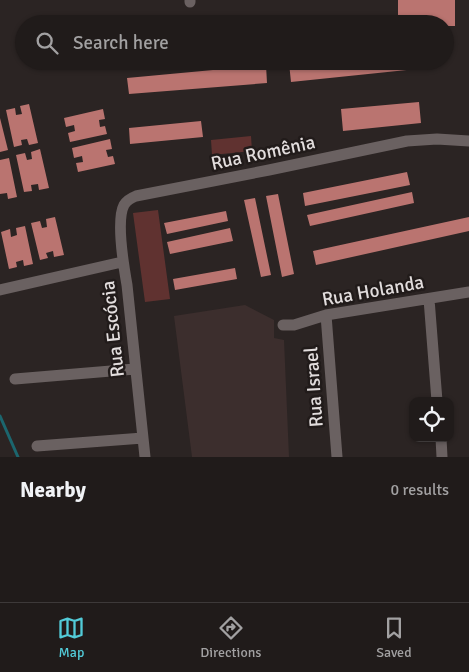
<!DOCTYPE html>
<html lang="en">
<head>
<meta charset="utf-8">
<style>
  :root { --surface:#201b1a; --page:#282423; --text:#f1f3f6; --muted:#a2a1a2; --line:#3d3939; --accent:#52cbd8 }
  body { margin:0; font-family:Signika,sans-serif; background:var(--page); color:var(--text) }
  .controls { position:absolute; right:15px; bottom:15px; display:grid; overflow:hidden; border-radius:10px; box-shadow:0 1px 4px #0004 }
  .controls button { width:45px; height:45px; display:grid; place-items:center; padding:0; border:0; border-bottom:1px solid var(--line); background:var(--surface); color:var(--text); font:25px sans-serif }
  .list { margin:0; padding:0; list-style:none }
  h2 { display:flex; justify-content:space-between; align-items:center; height:65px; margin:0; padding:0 20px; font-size:21px }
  h2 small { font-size:16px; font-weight:400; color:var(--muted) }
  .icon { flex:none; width:28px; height:28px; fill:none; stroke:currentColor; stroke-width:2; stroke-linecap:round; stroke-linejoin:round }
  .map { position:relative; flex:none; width:469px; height:457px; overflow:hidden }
  .search { position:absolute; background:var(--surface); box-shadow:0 1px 4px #0004; left:15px; right:15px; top:15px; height:55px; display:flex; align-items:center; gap:12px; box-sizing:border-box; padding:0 18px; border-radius:28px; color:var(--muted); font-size:19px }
  .sheet { height:145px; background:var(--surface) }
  nav { display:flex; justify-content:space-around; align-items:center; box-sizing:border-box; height:70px; border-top:1px solid var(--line); background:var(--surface); font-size:14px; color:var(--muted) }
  nav a { display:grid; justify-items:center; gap:2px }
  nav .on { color:var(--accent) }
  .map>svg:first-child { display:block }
  .built { fill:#3c2e2d }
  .green { fill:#603230 }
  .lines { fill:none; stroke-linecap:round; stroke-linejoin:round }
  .stream { stroke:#1c666e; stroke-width:3 }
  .building { fill:#ba7470 }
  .minor { stroke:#6a6161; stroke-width:11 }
  .labels { text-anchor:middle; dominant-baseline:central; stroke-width:5; stroke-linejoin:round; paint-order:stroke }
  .street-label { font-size:19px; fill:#e2dddd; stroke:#211b1a }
</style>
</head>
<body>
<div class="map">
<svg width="469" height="457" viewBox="0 0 469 457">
  <rect width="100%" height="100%" fill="#2b2423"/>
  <path class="built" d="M245 305 274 320V338L284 340 289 457H192L174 316Z"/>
  <path class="green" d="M251 136 252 151 212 155 211 140Z
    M158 210 170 299 145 302 133 213Z"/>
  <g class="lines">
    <path class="stream" d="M0 416 18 457"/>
  </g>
  <path class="building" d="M398 0H455V26H445V24H398Z
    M307 61H426V68L291 82 289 63Z
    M266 65 267 83 129 94 127 78Z
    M419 102 421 123 343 131 341 109Z
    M29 104 38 143 29 145 27 139 21 140 22 145 14 147 6 110 15 108 16 115 22 114 20 106Z
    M103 109 105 119 99 120 100 127 105 126 107 134 70 142 68 133 75 131 74 125 66 127 64 118Z
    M0 118 8 150 0 152Z
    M201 121 203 137 130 144 129 128Z
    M110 139 112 149 106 150 108 157 113 156 115 164 78 172 76 163 83 162 82 156 74 158 72 148Z
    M40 149 49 188 39 190 38 184 31 185 32 191 24 192 16 155 25 153 27 160 32 159 31 152Z
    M9 158 17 197 8 199 7 193 0 194V160Z
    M407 172 410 185 305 206 303 193Z
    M412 192 414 203 310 226 307 215Z
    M278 194 294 274 282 277 266 196Z
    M255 198 271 275 261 277 244 200Z
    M226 211 228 221 167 234 164 223Z
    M55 217 64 255 54 257 53 251 46 253 48 258 40 260 31 223 40 221 42 228 47 227 46 219Z
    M469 217V231L316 265 313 251Z
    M25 226 33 264 24 266 23 260 16 262 17 267 9 269 1 232 10 229 11 237 17 235 16 228Z
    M230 228 233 241 170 254 167 242Z
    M235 268 237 279 175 290 173 279Z"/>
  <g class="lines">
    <path class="minor" d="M190 0V2
      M0 290 122 262
      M429 299 437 401
      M326 315 337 457
      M283 325H294L326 315 469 292
      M15 379 135 369
      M441 438 442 457
      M37 446 143 438
      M145 457 127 285C124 268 116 220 124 205 127 200 131 198 136 196L269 170 407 141 437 139 469 141"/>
  </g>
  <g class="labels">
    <g class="street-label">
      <text transform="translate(263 153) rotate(-12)">Rua Romênia</text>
      <text transform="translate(373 291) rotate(-10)">Rua Holanda</text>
      <text transform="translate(113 329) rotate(-96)">Rua Escócia</text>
      <text transform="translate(314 387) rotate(-94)">Rua Israel</text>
    </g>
  </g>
</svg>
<div class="controls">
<button><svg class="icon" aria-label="locate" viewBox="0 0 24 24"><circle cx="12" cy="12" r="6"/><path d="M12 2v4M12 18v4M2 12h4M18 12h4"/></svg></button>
</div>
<div class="search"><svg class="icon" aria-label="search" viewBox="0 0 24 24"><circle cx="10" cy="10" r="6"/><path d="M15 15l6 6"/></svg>Search here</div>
</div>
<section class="sheet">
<h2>Nearby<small>0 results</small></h2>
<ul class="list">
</ul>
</section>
<nav>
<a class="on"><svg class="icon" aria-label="map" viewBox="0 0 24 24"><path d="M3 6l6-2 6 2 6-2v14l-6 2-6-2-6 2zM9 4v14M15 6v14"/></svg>Map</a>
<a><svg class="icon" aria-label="directions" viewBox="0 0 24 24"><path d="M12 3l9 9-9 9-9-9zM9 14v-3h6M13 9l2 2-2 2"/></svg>Directions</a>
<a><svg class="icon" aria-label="saved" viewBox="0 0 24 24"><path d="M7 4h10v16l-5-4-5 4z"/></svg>Saved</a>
</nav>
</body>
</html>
